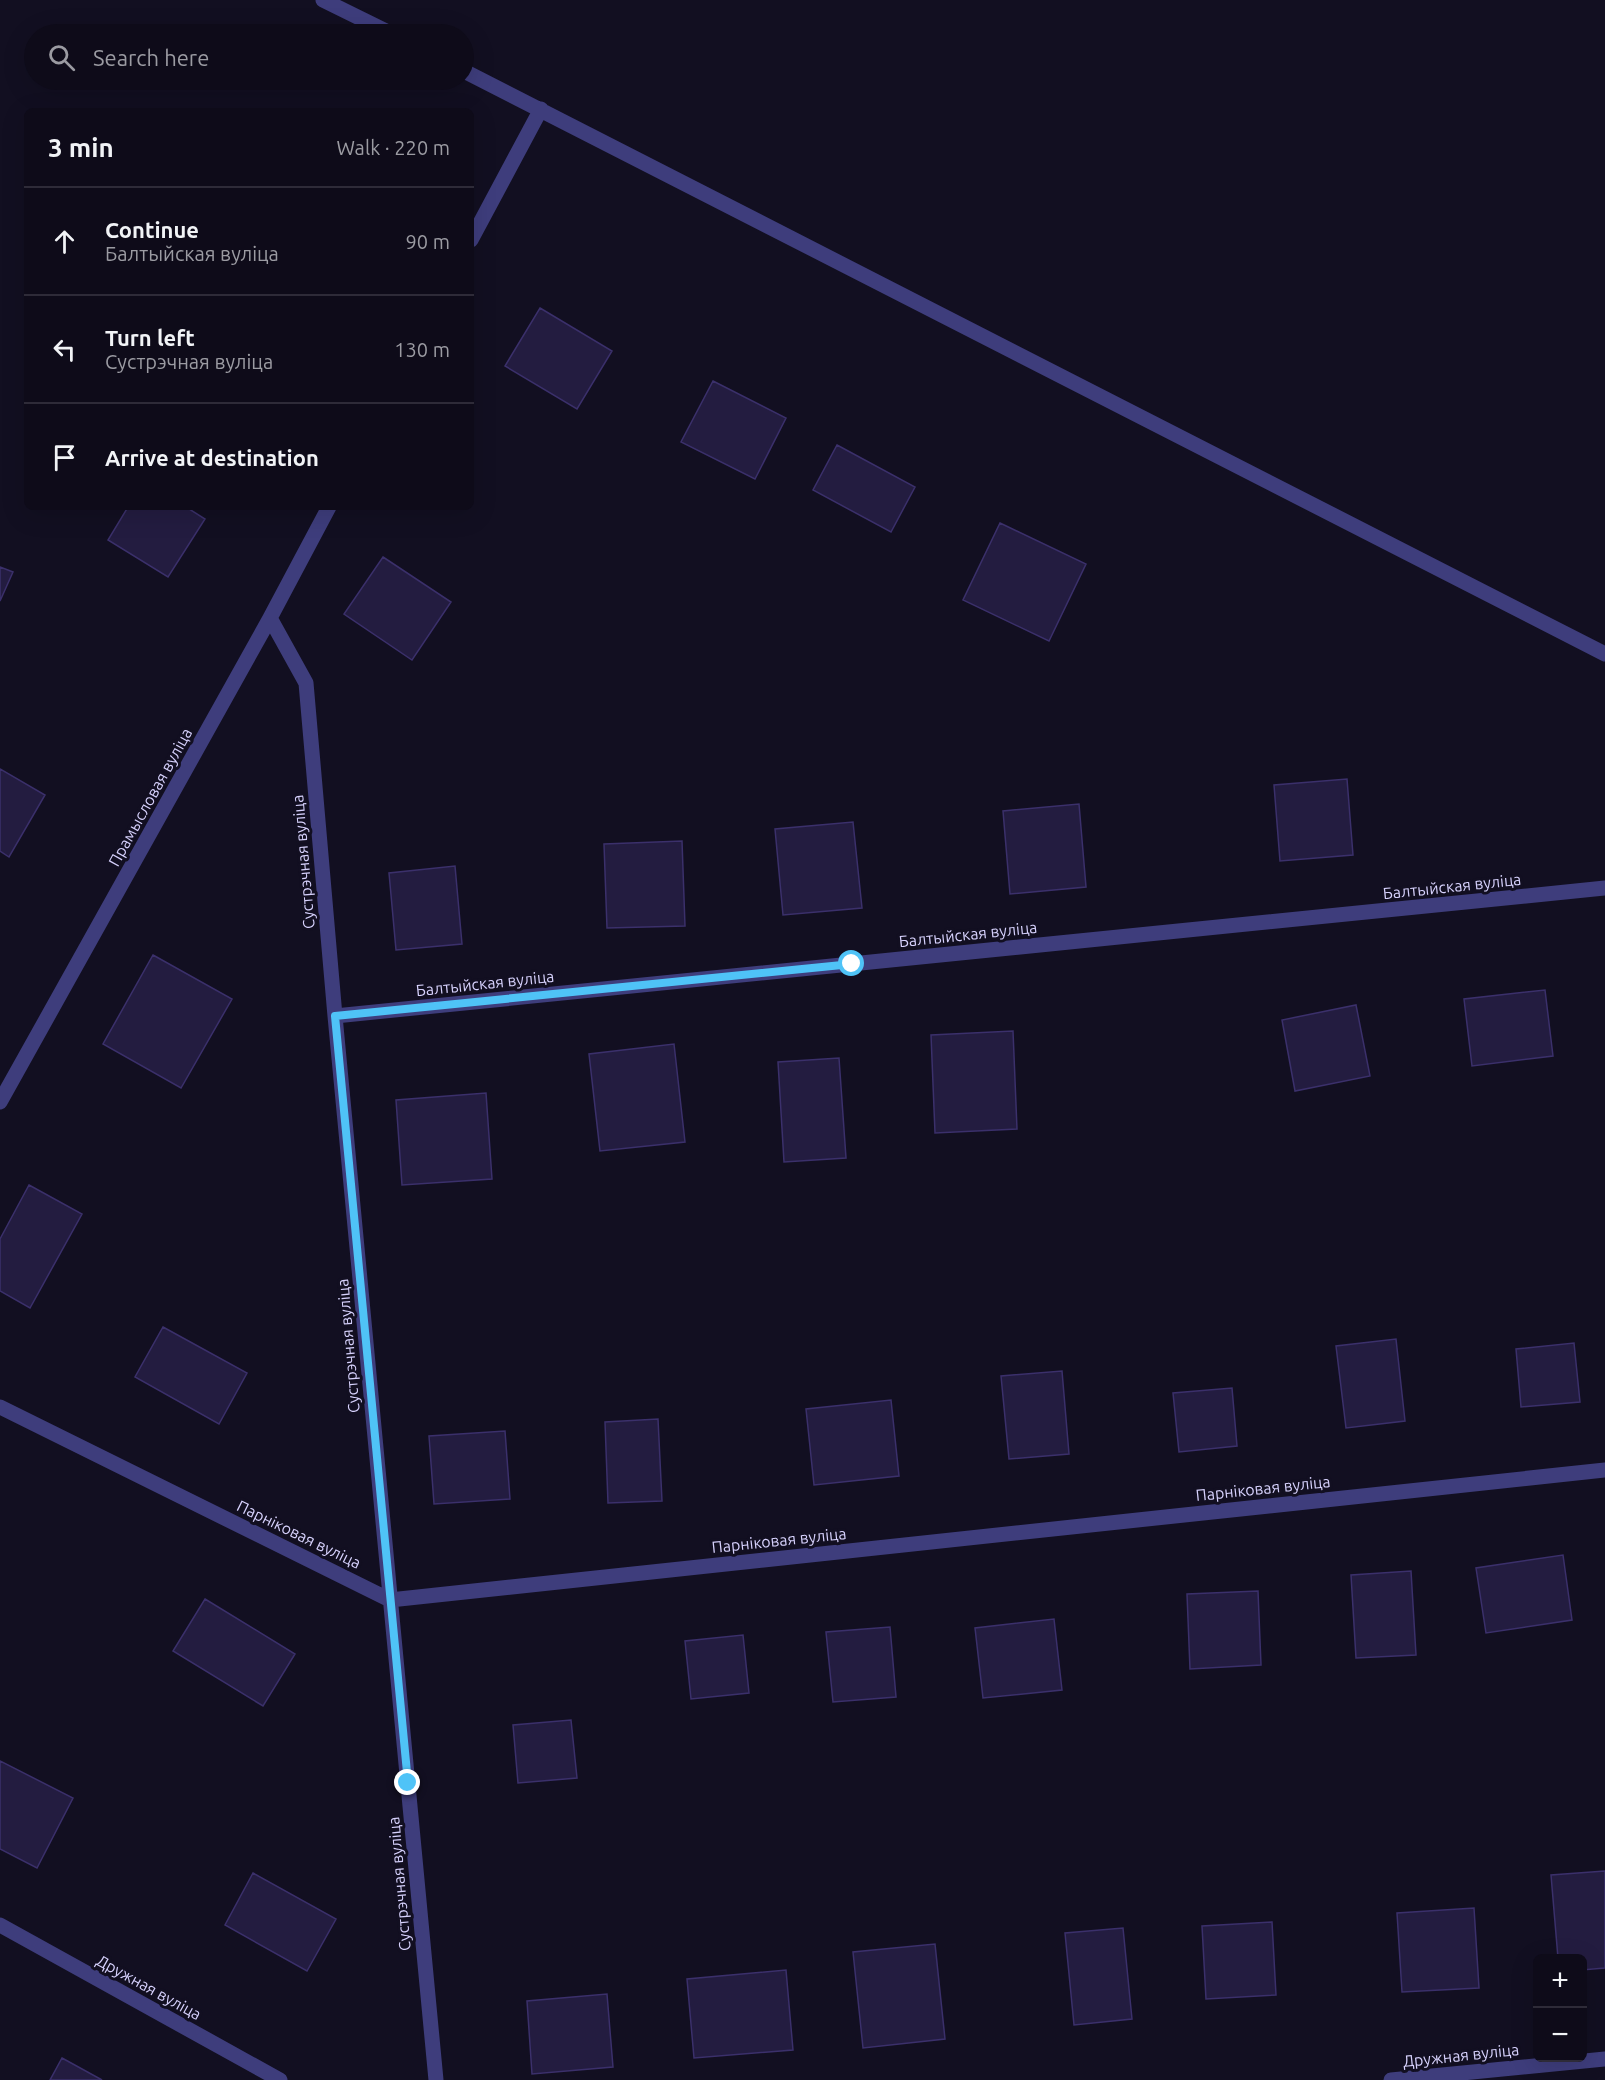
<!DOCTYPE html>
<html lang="en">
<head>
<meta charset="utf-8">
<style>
  :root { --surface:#0e0b19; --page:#171422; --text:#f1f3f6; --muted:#9b9ba2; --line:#2e2b38 }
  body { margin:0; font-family:Ubuntu,sans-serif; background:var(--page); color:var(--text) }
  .controls { position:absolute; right:18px; bottom:18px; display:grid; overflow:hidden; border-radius:9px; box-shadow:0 6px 24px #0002 }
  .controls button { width:54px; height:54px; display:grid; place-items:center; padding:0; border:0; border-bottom:2px solid var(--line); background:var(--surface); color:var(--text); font:30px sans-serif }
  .stop { position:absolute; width:18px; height:18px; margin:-14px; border:4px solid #4fc3f7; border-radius:50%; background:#fff }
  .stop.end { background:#4fc3f7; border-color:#fff; box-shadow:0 2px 6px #0008 }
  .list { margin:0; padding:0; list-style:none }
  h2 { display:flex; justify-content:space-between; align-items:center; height:78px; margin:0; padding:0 24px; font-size:26px }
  h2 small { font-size:20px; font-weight:400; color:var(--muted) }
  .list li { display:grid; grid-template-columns:39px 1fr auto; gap:18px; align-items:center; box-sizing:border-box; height:108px; padding:0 24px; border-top:2px solid var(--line) }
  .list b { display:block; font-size:22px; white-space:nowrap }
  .list p { margin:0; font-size:20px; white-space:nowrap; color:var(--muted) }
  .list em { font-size:20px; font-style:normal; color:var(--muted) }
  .icon { flex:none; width:33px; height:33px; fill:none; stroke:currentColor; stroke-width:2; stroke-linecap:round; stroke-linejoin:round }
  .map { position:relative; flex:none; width:1605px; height:2080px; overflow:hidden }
  .search { position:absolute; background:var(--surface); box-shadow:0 6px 24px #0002; left:24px; top:24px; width:450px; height:66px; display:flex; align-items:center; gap:15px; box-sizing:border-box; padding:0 21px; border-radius:33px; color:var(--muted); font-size:22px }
  .panel { position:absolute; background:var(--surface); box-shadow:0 6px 24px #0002; left:24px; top:108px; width:450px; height:402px; border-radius:9px }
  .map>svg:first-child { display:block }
  .building { fill:#231c40; stroke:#3b306b; stroke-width:1.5 }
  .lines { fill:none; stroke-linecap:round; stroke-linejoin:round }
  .street { stroke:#3e3d7c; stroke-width:15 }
  .route { stroke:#4fc3f7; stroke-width:8 }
  .labels { text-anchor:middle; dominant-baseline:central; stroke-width:6; stroke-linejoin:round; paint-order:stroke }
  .street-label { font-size:16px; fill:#d6d1fc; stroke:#120f21 }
</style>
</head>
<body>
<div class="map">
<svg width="1605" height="2080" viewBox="0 0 1605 2080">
  <rect width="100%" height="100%" fill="#120f21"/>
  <path class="building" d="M540 308 612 351 577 409 505 366Z
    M713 381 786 418 755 479 681 442Z
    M837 445 915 487 891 532 813 490Z
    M128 507H186L205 519 168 577 108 540Z
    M1000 523 1086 564 1049 641 963 600Z
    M383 557 451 602 412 660 344 614Z
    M0 567 13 572 0 601Z
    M0 769 45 795 9 857 0 851Z
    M1347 779 1353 855 1280 861 1274 785Z
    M1079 804 1086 887 1010 894 1003 811Z
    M853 822 862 908 783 915 775 829Z
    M682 841 685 926 607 928 604 844Z
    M455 866 462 944 396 950 389 873Z
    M153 955 232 999 181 1088 103 1044Z
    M1545 990 1553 1056 1472 1066 1464 999Z
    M1356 1005 1370 1076 1295 1091 1282 1020Z
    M1013 1031 1017 1129 935 1133 931 1035Z
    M674 1044 685 1142 600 1151 589 1054Z
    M839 1058 846 1158 784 1162 778 1062Z
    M486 1093 492 1179 402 1185 396 1100Z
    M29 1185 82 1214 30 1308 0 1291V1239Z
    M163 1327 247 1373 219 1424 135 1377Z
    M1396 1339 1405 1421 1346 1428 1336 1346Z
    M1574 1343 1580 1402 1521 1407 1516 1349Z
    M1062 1371 1069 1454 1009 1459 1001 1376Z
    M1232 1388 1237 1446 1179 1452 1173 1393Z
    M891 1400 899 1476 814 1485 806 1409Z
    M658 1419 662 1501 608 1503 605 1422Z
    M505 1431 510 1499 434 1504 429 1436Z
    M1563 1555 1572 1620 1486 1633 1476 1568Z
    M1411 1571 1416 1655 1356 1658 1351 1575Z
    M1258 1591 1261 1665 1190 1669 1187 1594Z
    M205 1599 295 1654 263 1706 173 1651Z
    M1054 1619 1062 1690 983 1698 975 1628Z
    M890 1627 896 1697 833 1702 826 1632Z
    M743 1635 749 1693 691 1699 685 1641Z
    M571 1720 577 1778 518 1783 513 1725Z
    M0 1761 73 1798 37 1868 0 1849Z
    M1605 1871V1968L1582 1970V1958H1558L1551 1875Z
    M253 1873 336 1919 307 1971 225 1925Z
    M1474 1908 1479 1988 1402 1992 1397 1913Z
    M1272 1922 1276 1995 1206 1999 1202 1926Z
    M1123 1928 1132 2019 1074 2025 1065 1933Z
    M935 1944 945 2039 863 2048 853 1952Z
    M786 1970 793 2050 694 2058 687 1979Z
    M607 1994 613 2067 532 2074 527 2001Z
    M62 2058 102 2080H50Z"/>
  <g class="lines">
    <path class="street" d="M323 0 392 34
      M464 71 1605 654
      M471 240 541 109
      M270 618 306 683 335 1016 436 2080
      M335 1016 1605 888
      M0 1102 270 618 329 507
      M0 1407 390 1600 1605 1470
      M0 1925 280 2080
      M1391 2080 1605 2059"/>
  </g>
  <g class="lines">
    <path class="route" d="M408 1783 335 1016 852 964"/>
  </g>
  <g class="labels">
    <g class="street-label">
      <text transform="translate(150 797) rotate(-61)">Прамысловая вуліца</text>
      <text transform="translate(303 862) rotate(-95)">Сустрэчная вуліца</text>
      <text transform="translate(1452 886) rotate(-6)">Балтыйская вуліца</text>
      <text transform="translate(968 934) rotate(-6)">Балтыйская вуліца</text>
      <text transform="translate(485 983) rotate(-6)">Балтыйская вуліца</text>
      <text transform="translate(348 1346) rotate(-95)">Сустрэчная вуліца</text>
      <text transform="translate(1263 1488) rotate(-6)">Парніковая вуліца</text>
      <text transform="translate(299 1534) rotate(26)">Парніковая вуліца</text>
      <text transform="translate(779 1540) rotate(-6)">Парніковая вуліца</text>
      <text transform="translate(399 1884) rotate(-95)">Сустрэчная вуліца</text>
      <text transform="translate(149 1987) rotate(29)">Дружная вуліца</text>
      <text transform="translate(1461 2055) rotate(-6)">Дружная вуліца</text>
    </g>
  </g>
</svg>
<div class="controls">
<button>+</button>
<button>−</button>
</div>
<div class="stop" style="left:852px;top:964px"></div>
<div class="stop end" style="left:408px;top:1783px"></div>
<div class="search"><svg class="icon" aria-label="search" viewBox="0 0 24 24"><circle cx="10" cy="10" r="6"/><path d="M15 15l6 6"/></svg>Search here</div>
<section class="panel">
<h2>3 min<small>Walk · 220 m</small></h2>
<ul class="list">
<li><svg class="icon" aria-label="ahead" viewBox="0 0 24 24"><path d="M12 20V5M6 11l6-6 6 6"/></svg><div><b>Continue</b><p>Балтыйская вуліца</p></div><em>90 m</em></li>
<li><svg class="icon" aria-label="left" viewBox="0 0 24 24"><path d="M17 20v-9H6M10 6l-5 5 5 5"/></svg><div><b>Turn left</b><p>Сустрэчная вуліца</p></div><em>130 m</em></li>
<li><svg class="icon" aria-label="arrive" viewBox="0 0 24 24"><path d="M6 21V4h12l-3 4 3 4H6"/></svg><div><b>Arrive at destination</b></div></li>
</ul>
</section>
</div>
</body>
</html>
